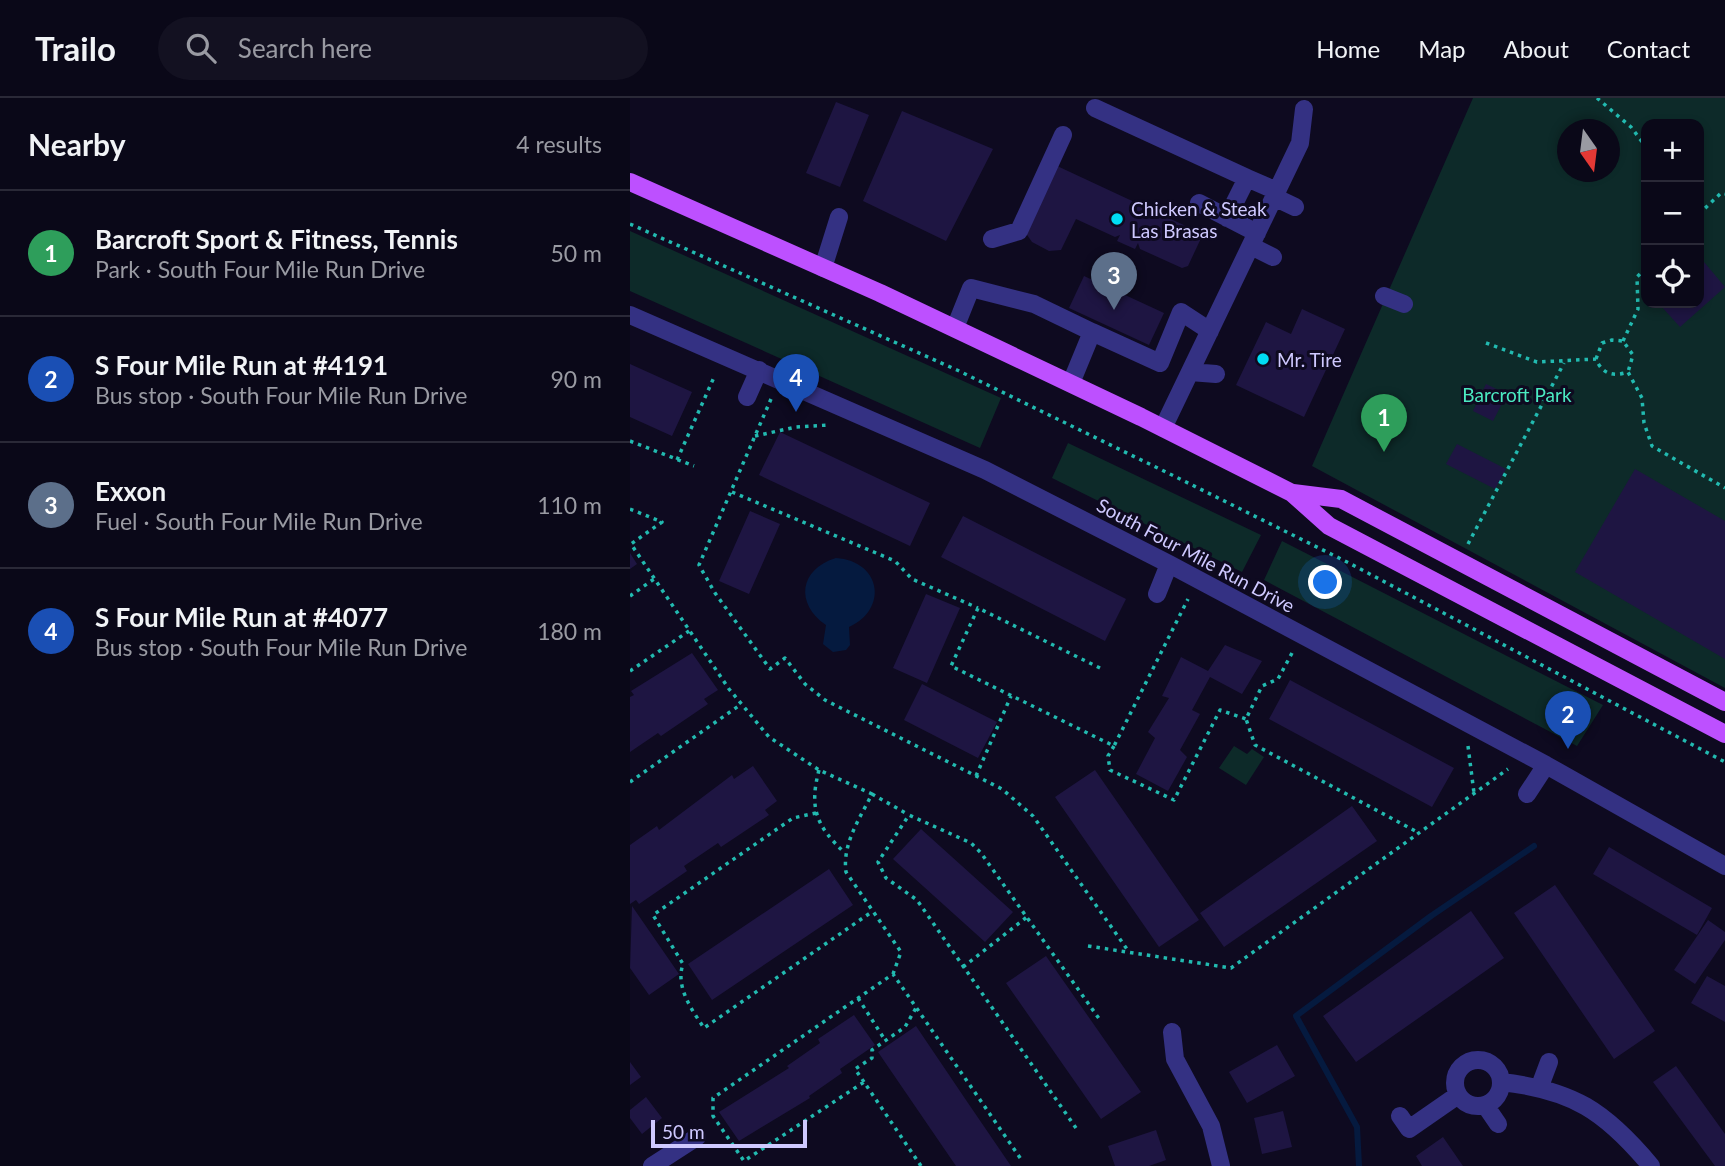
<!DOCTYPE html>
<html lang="en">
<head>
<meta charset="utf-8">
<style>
  :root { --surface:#0a0818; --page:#131121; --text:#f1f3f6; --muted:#999aa2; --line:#2a2937; --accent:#00ddf4 }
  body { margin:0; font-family:Lato,sans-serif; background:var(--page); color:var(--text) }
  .controls { position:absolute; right:21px; top:21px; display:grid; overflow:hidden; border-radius:14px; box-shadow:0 4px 10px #0003 }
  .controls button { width:63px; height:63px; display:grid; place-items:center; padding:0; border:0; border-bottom:2px solid var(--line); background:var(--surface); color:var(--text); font:35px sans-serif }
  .compass { position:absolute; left:927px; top:21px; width:63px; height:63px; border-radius:50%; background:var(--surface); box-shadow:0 4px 10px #0003; rotate:166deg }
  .scale { position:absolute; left:21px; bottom:18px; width:156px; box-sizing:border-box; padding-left:7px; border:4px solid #cfc9ff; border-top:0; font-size:19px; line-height:24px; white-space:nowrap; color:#cfc9ff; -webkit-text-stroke:5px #0e0a20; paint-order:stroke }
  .you { position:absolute; left:696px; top:485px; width:24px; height:24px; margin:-18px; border:5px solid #fff; border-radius:50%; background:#1a73e8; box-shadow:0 0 0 10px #1a73e833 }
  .badge { display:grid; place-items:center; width:46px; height:46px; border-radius:50%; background:var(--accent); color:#fff; font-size:23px; font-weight:700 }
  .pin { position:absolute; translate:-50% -58px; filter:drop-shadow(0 2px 4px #0008) }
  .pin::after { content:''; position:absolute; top:37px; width:24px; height:21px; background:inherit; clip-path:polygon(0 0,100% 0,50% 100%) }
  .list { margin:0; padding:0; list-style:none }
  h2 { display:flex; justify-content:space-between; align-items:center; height:91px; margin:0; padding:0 28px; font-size:30px }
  h2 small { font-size:23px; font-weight:400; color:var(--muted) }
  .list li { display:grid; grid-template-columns:46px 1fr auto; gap:21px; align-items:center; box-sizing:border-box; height:126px; padding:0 28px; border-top:2px solid var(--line) }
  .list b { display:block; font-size:26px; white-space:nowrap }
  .list p { margin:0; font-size:23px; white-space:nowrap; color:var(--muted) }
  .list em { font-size:23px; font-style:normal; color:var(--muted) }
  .icon { flex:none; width:38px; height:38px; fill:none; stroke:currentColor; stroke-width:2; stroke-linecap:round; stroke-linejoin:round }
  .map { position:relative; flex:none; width:1095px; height:1068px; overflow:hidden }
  header { display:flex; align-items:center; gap:42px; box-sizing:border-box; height:98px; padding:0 35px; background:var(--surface); border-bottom:2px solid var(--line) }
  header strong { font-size:33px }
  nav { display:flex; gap:38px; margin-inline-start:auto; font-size:24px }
  .search { width:490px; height:63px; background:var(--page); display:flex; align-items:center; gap:18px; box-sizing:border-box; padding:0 24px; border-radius:38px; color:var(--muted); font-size:26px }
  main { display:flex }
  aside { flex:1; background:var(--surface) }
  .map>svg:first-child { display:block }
  .green { fill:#0d2a29; fill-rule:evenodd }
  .water { fill:#051a3f }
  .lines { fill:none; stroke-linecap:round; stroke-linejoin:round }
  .stream { stroke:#051a3f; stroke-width:6 }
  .building { fill:#1e1542 }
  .path { stroke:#22bab0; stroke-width:3.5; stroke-dasharray:3.5 5; stroke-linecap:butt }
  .minor { stroke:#343183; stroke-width:18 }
  .major { stroke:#bd50ff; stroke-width:18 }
  .poi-dot { fill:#00ddf4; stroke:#0e0a20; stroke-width:2.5 }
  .labels { text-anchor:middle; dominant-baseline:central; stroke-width:6; stroke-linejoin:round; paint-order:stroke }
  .poi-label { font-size:19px; fill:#cfc9ff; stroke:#0e0a20; text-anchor:start }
  .park-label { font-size:19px; fill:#4be9c1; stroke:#0e0a20 }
  .street-label { font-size:19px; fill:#cfc9ff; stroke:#0e0a20 }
</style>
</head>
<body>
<header>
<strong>Trailo</strong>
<div class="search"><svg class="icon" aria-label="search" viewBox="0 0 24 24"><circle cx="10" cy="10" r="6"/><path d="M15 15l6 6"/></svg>Search here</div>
<nav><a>Home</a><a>Map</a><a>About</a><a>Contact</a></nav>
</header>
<main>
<aside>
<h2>Nearby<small>4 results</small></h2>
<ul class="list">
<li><span class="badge" style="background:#2e9e5b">1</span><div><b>Barcroft Sport &amp; Fitness, Tennis</b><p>Park · South Four Mile Run Drive</p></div><em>50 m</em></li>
<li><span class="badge" style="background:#1a4fb4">2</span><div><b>S Four Mile Run at #4191</b><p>Bus stop · South Four Mile Run Drive</p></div><em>90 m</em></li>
<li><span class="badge" style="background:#5c6f8a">3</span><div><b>Exxon</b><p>Fuel · South Four Mile Run Drive</p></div><em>110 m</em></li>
<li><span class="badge" style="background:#1a4fb4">4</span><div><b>S Four Mile Run at #4077</b><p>Bus stop · South Four Mile Run Drive</p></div><em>180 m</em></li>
</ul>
</aside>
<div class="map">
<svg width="1095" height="1068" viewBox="0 0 1095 1068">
  <rect width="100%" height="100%" fill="#0e0a20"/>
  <path class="green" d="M843 0H1095V590L682 368ZM1016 26H1069V205H1016ZM937 32H979V74H937Z
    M0 133 371 300 350 350 0 193Z
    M438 345 631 437 612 474 422 380Z
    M652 443 973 607 947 648 634 482Z
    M604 648 617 656 622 651 634 659 616 687 589 670Z"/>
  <path class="water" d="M206 460C251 463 259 511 219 529L220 547 216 552 203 554 193 546 196 527C165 506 169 471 206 460Z"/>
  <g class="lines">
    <path class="stream" d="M729 1068 727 1029 666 918 801 818 904 748"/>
  </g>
  <path class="building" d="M206 4 239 17 210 89 176 75Z
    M272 13 363 51 316 143 233 103Z
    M425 67 573 136 558 168 552 170 510 151 508 145 505 151 487 143 490 137 485 139 446 121 431 152 419 153 402 144 395 134Z
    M1069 158 1095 189 1050 229 1032 209 1037 205H1069Z
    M454 178 534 215 519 247 439 210Z
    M672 211 715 231 674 319 606 287 636 224 661 236Z
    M0 266 62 294 42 338 0 319Z
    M856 286 877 296 863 323 843 313Z
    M150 334 300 405 280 448 129 377Z
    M827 346 876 371 865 391 816 366Z
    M1005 371 1095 423V561L945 474Z
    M120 413 150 426 119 496 89 483Z
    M333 418 496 501 475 543 311 459Z
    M0 455 7 466 0 471Z
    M296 496 330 510 297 585 263 570Z
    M595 547 632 563 612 596 580 579 562 612 570 616 550 652 557 659 538 693 506 676 525 640 518 634 539 600 532 598 551 559 578 573Z
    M62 555 88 592 74 601 78 606 31 638 28 635 0 654V599L4 597 1 593Z
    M660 582 824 670 802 709 639 621Z
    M292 586 367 624 348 660 274 622Z
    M123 668 147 703 135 712 139 717 91 749 88 745 54 768 57 773 9 806 6 802 0 806V747L27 728 29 732 102 677 104 681Z
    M465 672 569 822 529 849 425 699Z
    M722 708 747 743 594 849 570 815Z
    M291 731 383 814 355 844 263 761Z
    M979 749 1082 810 1067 837 963 776Z
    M199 771 223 807 82 902 58 866Z
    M925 787 1025 933 984 961 884 815Z
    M2 808 49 876 19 897 0 870Z
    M841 813 874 860 726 964 693 918Z
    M1078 822 1095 834V842L1065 886 1044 872Z
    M416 858 511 994 471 1021 376 885Z
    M1077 878 1095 888V924L1061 905Z
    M224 917 245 947 210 971 212 975 179 998 180 1000 109 1043 89 1014 159 970 157 968 190 945 188 941Z
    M286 928 338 1005 381 1068H326L248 954Z
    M647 947 665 978 617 1005 599 974Z
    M0 964 11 979 0 987Z
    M1046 968 1095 1036V1068H1085L1023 984Z
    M16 999 32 1020 12 1036 0 1020V1012Z
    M653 1013 662 1049 632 1056 624 1020Z
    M526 1032 536 1062 519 1068H485L478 1048Z
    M813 1039 833 1068H792L786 1058Z"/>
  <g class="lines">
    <path class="path" d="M967 0 1001 29 1016 49
      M1069 116 1091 95 1095 96
      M0 126 327 272 542 377 719 465 1095 664
      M993 243 1008 211 1007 179 1016 170
      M856 245 907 264 966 261C972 276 983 279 998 274L1012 300 1014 325 1022 348 1095 390
      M966 261 972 245 982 242 993 243 1003 257 998 274
      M141 301 69 467 85 495 140 571 155 560 175 586 195 602 372 691 403 718 499 854
      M125 338 166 329 198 327
      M0 343 64 368
      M47 362 85 277
      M102 394 265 463 282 481 348 510
      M0 411 32 424 1 446 99 591 139 639 189 672 242 696C230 720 212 746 216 774L271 854 263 876
      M838 446 934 265
      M0 498 24 481
      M662 555 648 581 632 588 616 621 625 647 789 735
      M470 570 348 510 321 568 484 648 558 501
      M0 573 59 533
      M484 648 478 658 480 672 544 702 590 612 616 621
      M838 648 844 695
      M189 672C179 710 186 728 215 755
      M346 678 381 598
      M0 684 110 607
      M242 696 279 717
      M186 715 163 720 23 817 53 866C45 889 62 912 74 930L243 813
      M458 848 601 870 878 671
      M333 869 397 819
      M228 900 255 942
      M234 984 225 971 242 960V952L275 929 286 910
      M446 1030 287 802 256 780 248 764 279 717 341 745 351 755 470 922
      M291 1068 234 984 114 1063 83 1018V1000L263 876 393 1064"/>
    <path class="minor" d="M465 10 617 80
      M644 99 665 109
      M569 105 627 135
      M597 120 617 80 647 93
      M362 141 389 133 433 37
      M621 148 643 159
      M193 170 209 119
      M754 198 774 206
      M0 217 355 372 539 466 916 667 1095 768
      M325 230 341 190 404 206 462 234 441 285
      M462 234 530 265 551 214 580 233
      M560 274 586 276
      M117 299 129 272
      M533 330 670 45 674 11
      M527 496 539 466
      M897 696 916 667
      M542 934 545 961 581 1028 591 1068
      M825 985a23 23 0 1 1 46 0a23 23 0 1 1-46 0Z
      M871 984C943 992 975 1013 1021 1068
      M910 988 919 964
      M855 1007 868 1026
      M770 1018 779 1031 828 997
      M22 1068 67 1039"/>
    <path class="major" d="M0 84 250 195 511 319 662 395 699 428 1095 636
      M663 395 711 401 1095 604"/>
  </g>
  <g class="poi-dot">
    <circle cx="487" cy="121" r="7"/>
    <circle cx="633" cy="261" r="7"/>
  </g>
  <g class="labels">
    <g class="poi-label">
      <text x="501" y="110">Chicken &amp; Steak<tspan x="501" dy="22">Las Brasas</tspan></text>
      <text x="647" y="261">Mr. Tire</text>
    </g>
    <g class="park-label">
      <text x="887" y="296">Barcroft Park</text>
    </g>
    <g class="street-label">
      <text transform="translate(566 457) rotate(28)">South Four Mile Run Drive</text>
    </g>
  </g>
</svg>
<div class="controls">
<button>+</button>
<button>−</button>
<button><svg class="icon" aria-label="locate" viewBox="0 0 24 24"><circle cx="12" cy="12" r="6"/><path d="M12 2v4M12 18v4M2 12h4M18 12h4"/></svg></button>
</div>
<svg class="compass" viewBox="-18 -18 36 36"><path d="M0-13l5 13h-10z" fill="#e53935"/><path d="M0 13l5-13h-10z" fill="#999aa2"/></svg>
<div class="scale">50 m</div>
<div class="you"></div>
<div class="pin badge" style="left:754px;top:354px;background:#2e9e5b">1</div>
<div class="pin badge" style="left:938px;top:651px;background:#1a4fb4">2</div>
<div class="pin badge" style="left:484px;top:212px;background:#5c6f8a">3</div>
<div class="pin badge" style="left:166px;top:314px;background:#1a4fb4">4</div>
</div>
</main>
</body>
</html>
